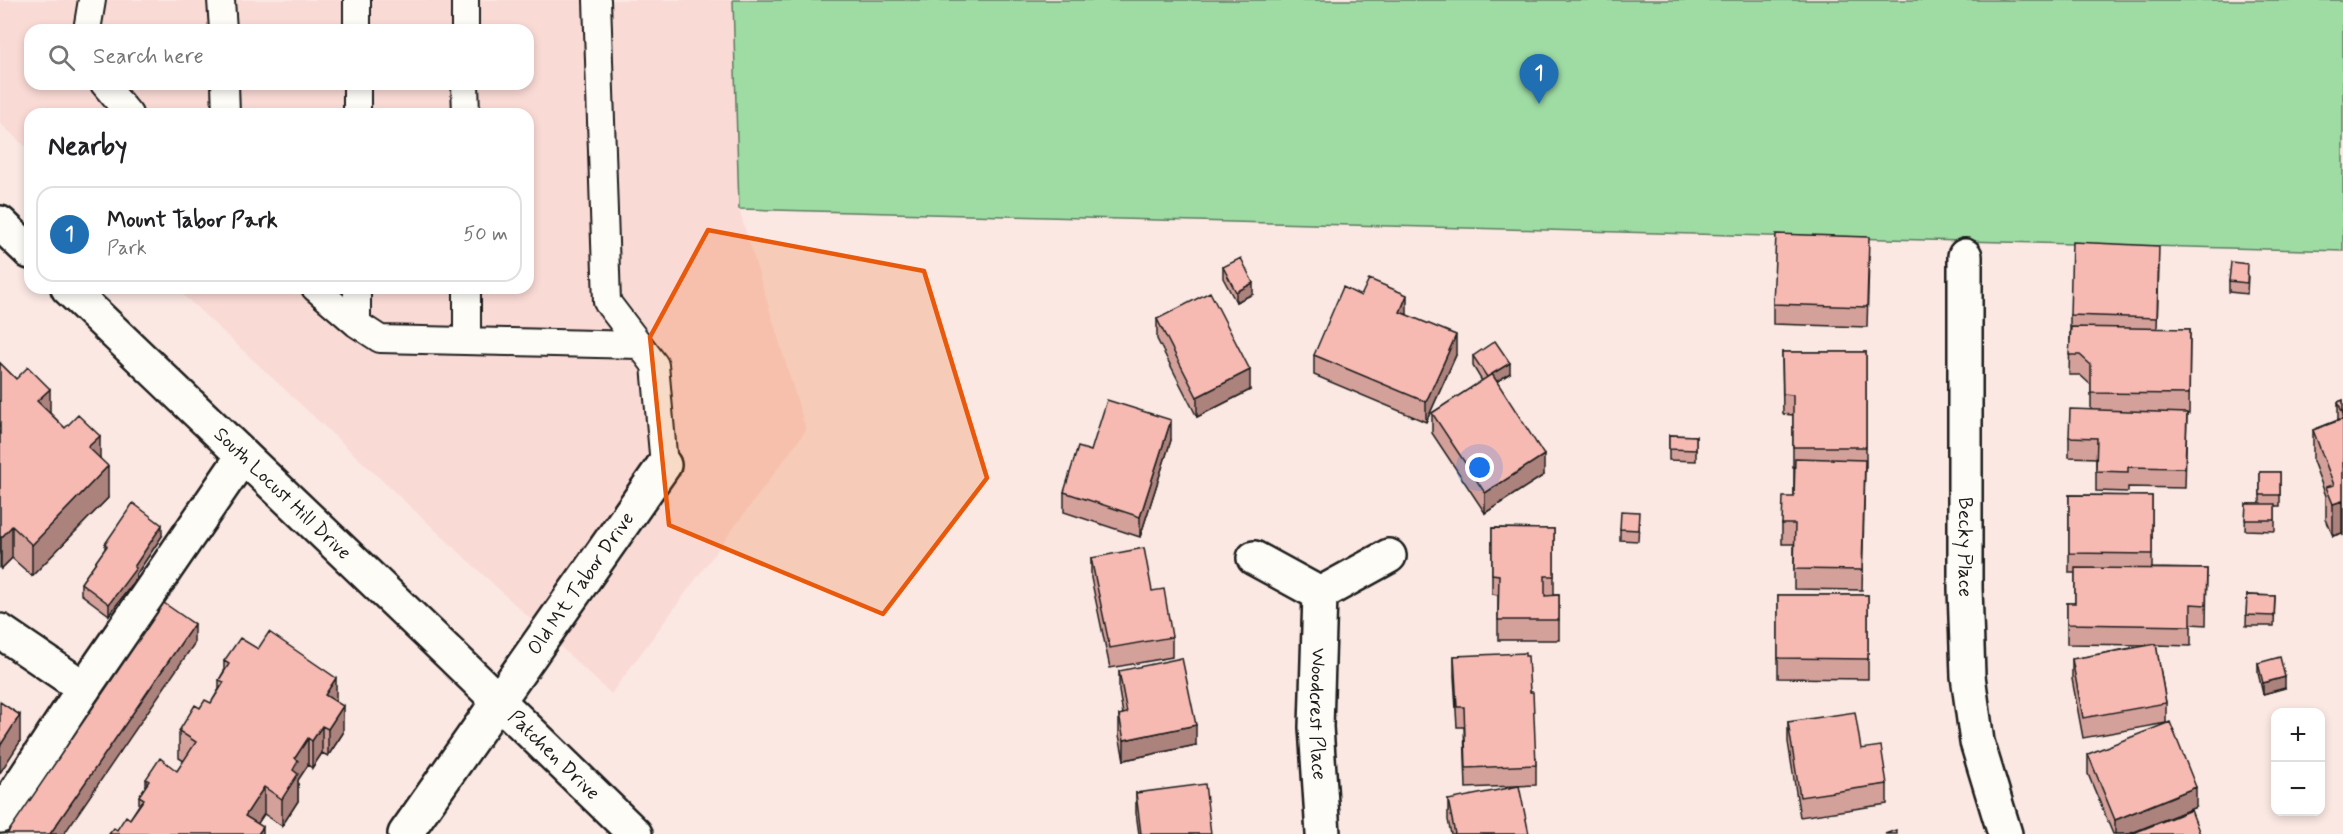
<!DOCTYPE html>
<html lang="en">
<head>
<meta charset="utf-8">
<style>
  :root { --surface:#fff; --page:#f2f2f2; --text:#202124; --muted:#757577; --line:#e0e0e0; --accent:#1f6fb2 }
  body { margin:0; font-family:Mynerve,sans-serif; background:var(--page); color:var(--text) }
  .controls { position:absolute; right:18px; bottom:18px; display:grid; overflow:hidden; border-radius:12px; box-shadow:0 3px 9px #0003 }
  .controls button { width:54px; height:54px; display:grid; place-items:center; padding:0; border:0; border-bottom:2px solid var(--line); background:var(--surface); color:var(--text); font:30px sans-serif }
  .you { position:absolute; left:1480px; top:468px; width:21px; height:21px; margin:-15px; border:4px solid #fff; border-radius:50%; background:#1a73e8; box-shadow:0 0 0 9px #1a73e833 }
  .badge { display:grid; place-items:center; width:39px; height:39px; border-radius:50%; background:var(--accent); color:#fff; font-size:20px; font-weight:700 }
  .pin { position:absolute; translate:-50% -50px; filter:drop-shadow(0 2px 3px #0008) }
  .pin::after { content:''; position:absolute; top:32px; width:21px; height:18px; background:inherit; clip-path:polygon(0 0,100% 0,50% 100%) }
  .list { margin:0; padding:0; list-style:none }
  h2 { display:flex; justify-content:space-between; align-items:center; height:78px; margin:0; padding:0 24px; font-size:26px }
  h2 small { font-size:20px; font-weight:400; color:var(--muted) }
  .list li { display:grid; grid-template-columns:39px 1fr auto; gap:18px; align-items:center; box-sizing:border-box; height:96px; margin:0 12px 12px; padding:0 12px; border:2px solid var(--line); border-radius:18px }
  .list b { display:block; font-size:22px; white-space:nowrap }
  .list p { margin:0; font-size:20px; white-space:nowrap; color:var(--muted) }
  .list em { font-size:20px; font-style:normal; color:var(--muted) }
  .icon { flex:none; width:33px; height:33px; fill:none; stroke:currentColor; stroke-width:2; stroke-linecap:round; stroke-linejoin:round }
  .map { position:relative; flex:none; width:2343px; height:834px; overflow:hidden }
  .search { position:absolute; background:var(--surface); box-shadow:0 3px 9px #0003; left:24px; top:24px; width:510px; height:66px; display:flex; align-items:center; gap:15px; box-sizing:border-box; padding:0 21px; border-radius:18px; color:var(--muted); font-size:22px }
  .panel { position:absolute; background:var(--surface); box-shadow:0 3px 9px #0003; left:24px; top:108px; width:510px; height:186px; border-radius:18px }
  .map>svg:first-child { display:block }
  .built { fill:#fadad5; fill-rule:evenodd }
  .green { fill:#9edca4; stroke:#5d7c60; stroke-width:1.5 }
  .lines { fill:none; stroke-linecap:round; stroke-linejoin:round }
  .lane-casing { stroke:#1c1c1c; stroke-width:30 }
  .street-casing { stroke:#1c1c1c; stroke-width:38 }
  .lane { stroke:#fdfcf7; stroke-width:26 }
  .street { stroke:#fdfcf7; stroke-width:33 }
  .wall { fill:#d4a09a; stroke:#1c1c1c; stroke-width:1.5 }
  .shaded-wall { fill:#ac827d; stroke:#1c1c1c; stroke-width:1.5 }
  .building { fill:#f6bab3; stroke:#1c1c1c; stroke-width:1.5 }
  .marked { fill:#e8590c; fill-opacity:0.2; stroke:#e8590c; stroke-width:4.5; stroke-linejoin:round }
  .labels { text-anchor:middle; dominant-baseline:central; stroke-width:4.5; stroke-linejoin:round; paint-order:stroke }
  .street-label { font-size:20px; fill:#1c1c1c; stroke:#fdfcf7 }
</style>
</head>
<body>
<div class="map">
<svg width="2343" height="834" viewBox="0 0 2343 834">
  <rect width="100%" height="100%" fill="#fbe8e3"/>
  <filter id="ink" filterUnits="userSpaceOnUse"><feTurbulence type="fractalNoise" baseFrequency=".0167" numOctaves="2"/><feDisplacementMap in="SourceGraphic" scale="12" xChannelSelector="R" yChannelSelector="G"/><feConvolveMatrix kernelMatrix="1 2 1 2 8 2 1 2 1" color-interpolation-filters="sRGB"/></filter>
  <g filter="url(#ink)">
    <path class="built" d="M0 0H733L739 209 806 430 611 694 176 288H528V114H30V151L0 123ZM30 30H528V84H30Z"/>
    <path class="green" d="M733 0H2343V251L739 209Z"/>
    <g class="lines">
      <g class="lane-casing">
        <path id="lane" d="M221 0 223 30
          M465 0V30
          M597 0 607 302 655 365 664 465
          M87 30 92 0
          M357 30V0
          M104 84 129 114
          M225 84 226 114
          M465 84 466 114
          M357 114V84
          M315 288 357 324 380 339 639 345
          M467 288V341
          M357 324V288"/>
      </g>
      <g class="street-casing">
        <g id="street">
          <path d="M0 223 30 252"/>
          <path id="s1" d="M1965 256V588L1968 676 1977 742 2005 834"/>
          <path id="s2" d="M68 288 449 653 635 834"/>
          <path d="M1254 558 1320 594 1389 556"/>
          <path id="s3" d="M1320 594 1316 727 1323 834"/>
          <path d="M0 631 84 688"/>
          <path d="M0 816 84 688 243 456"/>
          <path id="s4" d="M405 834 664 465"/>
        </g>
      </g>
      <use href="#lane" class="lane"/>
      <use href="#street" class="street"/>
    </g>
    <path class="wall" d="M1869 257 1867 327 1773 324V304Z
      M2159 266 2157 329H2190L2189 414H2187L2185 488 2128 487V492L2096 491V458L2069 457V437L2091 410V385L2080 375H2069L2070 335V315Z
      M1223 267 1253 294 1236 302 1223 278Z
      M2248 275 2247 294 2229 292V281Z
      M1407 315 1456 355 1426 422 1314 375V355Z
      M1157 319 1250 390 1197 417 1157 339Z
      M1782 352H1866V467H1865L1862 590 1794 589V544H1782V524L1794 497V467H1793V415L1783 414Z
      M1473 356 1510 373 1496 382 1544 475 1485 513 1432 433V413L1482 381 1473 366Z
      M0 363 65 428 100 458 108 498 32 576 12 558 1 569 0 568Z
      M2343 400V536L2342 533 2333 536 2326 519V496L2313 461V430L2338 420V402Z
      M1669 435 1696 436V461L1669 460Z
      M1171 440 1140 537 1064 512V492L1091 451Z
      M2260 472H2280V506H2275V531L2245 530 2246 504H2260Z
      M2069 495 2152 496V568L2207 569 2206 625 2191 624V646L2156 645 2166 703V723L2083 738 2072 679V659L2147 645 2067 644V603H2075V573H2069Z
      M1639 523 1638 541 1620 540V529Z
      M1492 528 1554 529V595H1559V640H1498V595L1492 594Z
      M162 536 136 575V579L109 615 81 594V583L105 549V544Z
      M1091 558 1152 591 1172 637V657L1110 668 1091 578Z
      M1778 595H1868V679L1778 678Z
      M2247 595 2275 596 2274 626H2246Z
      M1454 656H1525L1530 692 1536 765V785L1466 788 1464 727H1457L1454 676Z
      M224 661 336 702 343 733 328 756 322 753 312 768 308 765 298 780V801L282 826 264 814 257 824 263 834 117 830 130 819 139 805V796L146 786V779L177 771 184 761 179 758V731L200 708 211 703 219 689V680L224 671Z
      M2258 663 2285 688 2263 694 2258 673Z
      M1119 671 1196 745 1124 760 1119 735V715L1123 714 1119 691Z
      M1788 722 1861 749 1887 784V804L1800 817 1788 742Z
      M2088 754 2196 807 2129 834H2113L2088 774Z
      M2276 775V793L2273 787V776Z
      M1136 793 1211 834H1139L1136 813Z
      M1448 800 1529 834H1451L1448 820Z"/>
    <path class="shaded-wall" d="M1253 283V294L1236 302V292Z
      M1407 295V315L1400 312Z
      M1456 335V355L1426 422V402Z
      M1510 363V373L1487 388V377Z
      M1250 370V390L1197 417V397Z
      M50 389V420L37 401Z
      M1171 420V440L1140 537V517Z
      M100 436V467L88 447Z
      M1544 455V475L1485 513V493Z
      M108 466V498L32 576V545Z
      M2342 501V533L2333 536V504Z
      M162 525V536L136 575V579L109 615V604Z
      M12 526V558L1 569V538Z
      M194 624V644L64 834H50Z
      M2285 677V688L2263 694V683Z
      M336 678V705L325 695Z
      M343 706V733L328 756V729Z
      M20 715V742L0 773V746Z
      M1196 725V745L1124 760V740Z
      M322 726V753L312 768V741Z
      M308 738V765L298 780V801L282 826V799L293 770 295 758Z
      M264 787V814L251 834 245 816Z
      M2196 787V807L2129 834H2115V820Z
      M263 827V834H258Z"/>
    <path class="building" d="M1776 234 1869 237 1867 307 1773 304Z
      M2072 242 2159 246 2157 318 2070 315Z
      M1241 258 1253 283 1236 292 1223 267Z
      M2231 262 2248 264 2247 283 2229 281Z
      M1369 279 1407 295 1400 312 1456 335 1426 402 1314 355 1343 287 1361 296Z
      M1210 292 1250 370 1197 397 1157 319Z
      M2071 327 2190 329 2189 394 2091 393V365L2080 355H2069Z
      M1495 341 1510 363 1487 377 1473 356Z
      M1782 352H1866V447H1793V395L1783 394Z
      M0 363 16 379 28 367 50 389 37 401 65 428 78 415 100 436 88 447 108 466 32 545 12 526 1 538 0 536Z
      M1492 374 1544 455 1485 493 1432 413Z
      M1107 400 1171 420 1140 517 1064 492 1078 447 1091 451Z
      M2343 400V414L2338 402Z
      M2070 409 2187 413 2185 468 2128 467V472L2096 471 2097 438 2069 437Z
      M2343 419V505L2342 501 2333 504 2326 487 2334 485 2313 430Z
      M1669 435 1696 436V450L1669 449Z
      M1795 458 1865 460 1862 570 1794 569 1795 524H1782L1783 497H1794Z
      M2260 472H2280V495H2260Z
      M2069 495 2152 496V554L2069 553Z
      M133 503 162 525 134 567 136 568 109 604 81 583 107 546 105 544Z
      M2246 504H2275V520H2245Z
      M1621 511 1639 512 1638 530 1620 529Z
      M1492 528 1554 529V576H1545V596L1559 595V620H1498L1499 575 1492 574Z
      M1144 548 1152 591 1164 589 1172 637 1110 648 1091 558Z
      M2075 568 2207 569 2206 605 2191 604V626L2067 624V603H2075Z
      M1778 595H1868V659L1778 658Z
      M2247 595 2275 596 2274 616 2246 615Z
      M164 603 194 624 50 834H7Z
      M269 632 336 678 325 695 343 706 328 729 322 726 312 741 308 738 295 758 298 761 293 770 298 774 282 799 264 787 245 816 263 827 258 834H109L114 828 117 830 126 816 130 819 144 799 139 796 149 781 146 779 160 758 177 771 196 742 179 731 195 705 200 708 205 700 211 703 224 682 219 680 229 664 224 661 240 638 258 649Z
      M2156 644 2166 703 2083 718 2072 659Z
      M1525 653V656H1528L1530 692H1533L1536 765 1466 768 1464 707H1457L1454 656Z
      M2280 657 2285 677 2263 683 2258 663Z
      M1182 658 1196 725 1124 740 1119 715 1127 713 1119 671Z
      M0 702 20 715 0 746Z
      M1855 712 1861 749 1881 746 1887 784 1800 797 1788 722Z
      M2170 722 2196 787 2115 820 2088 754Z
      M1205 784 1211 834H1141L1136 793Z
      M1519 786 1529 834H1455L1448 800Z
      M2191 810 2200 834H2131Z
      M1896 830 1897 834H1885Z"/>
  </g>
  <path class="marked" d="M708 230 924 271 987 478 883 614 669 525 650 337Z"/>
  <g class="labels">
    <g class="street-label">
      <text stroke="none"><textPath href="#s2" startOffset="297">South Locust Hill Drive</textPath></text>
      <text stroke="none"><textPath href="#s1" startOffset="291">Becky Place</textPath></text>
      <text stroke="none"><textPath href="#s4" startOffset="306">Old Mt Tabor Drive</textPath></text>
      <text stroke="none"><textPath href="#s3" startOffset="120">Woodcrest Place</textPath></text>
      <text stroke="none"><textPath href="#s2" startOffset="674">Patchen Drive</textPath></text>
    </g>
  </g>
</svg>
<div class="controls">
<button>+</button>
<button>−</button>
</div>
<div class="you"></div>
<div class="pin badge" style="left:1539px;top:104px">1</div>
<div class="search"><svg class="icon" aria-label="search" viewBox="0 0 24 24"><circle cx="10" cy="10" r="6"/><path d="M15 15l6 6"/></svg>Search here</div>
<section class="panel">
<h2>Nearby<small></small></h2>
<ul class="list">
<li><span class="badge">1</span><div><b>Mount Tabor Park</b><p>Park</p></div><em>50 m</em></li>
</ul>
</section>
</div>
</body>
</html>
